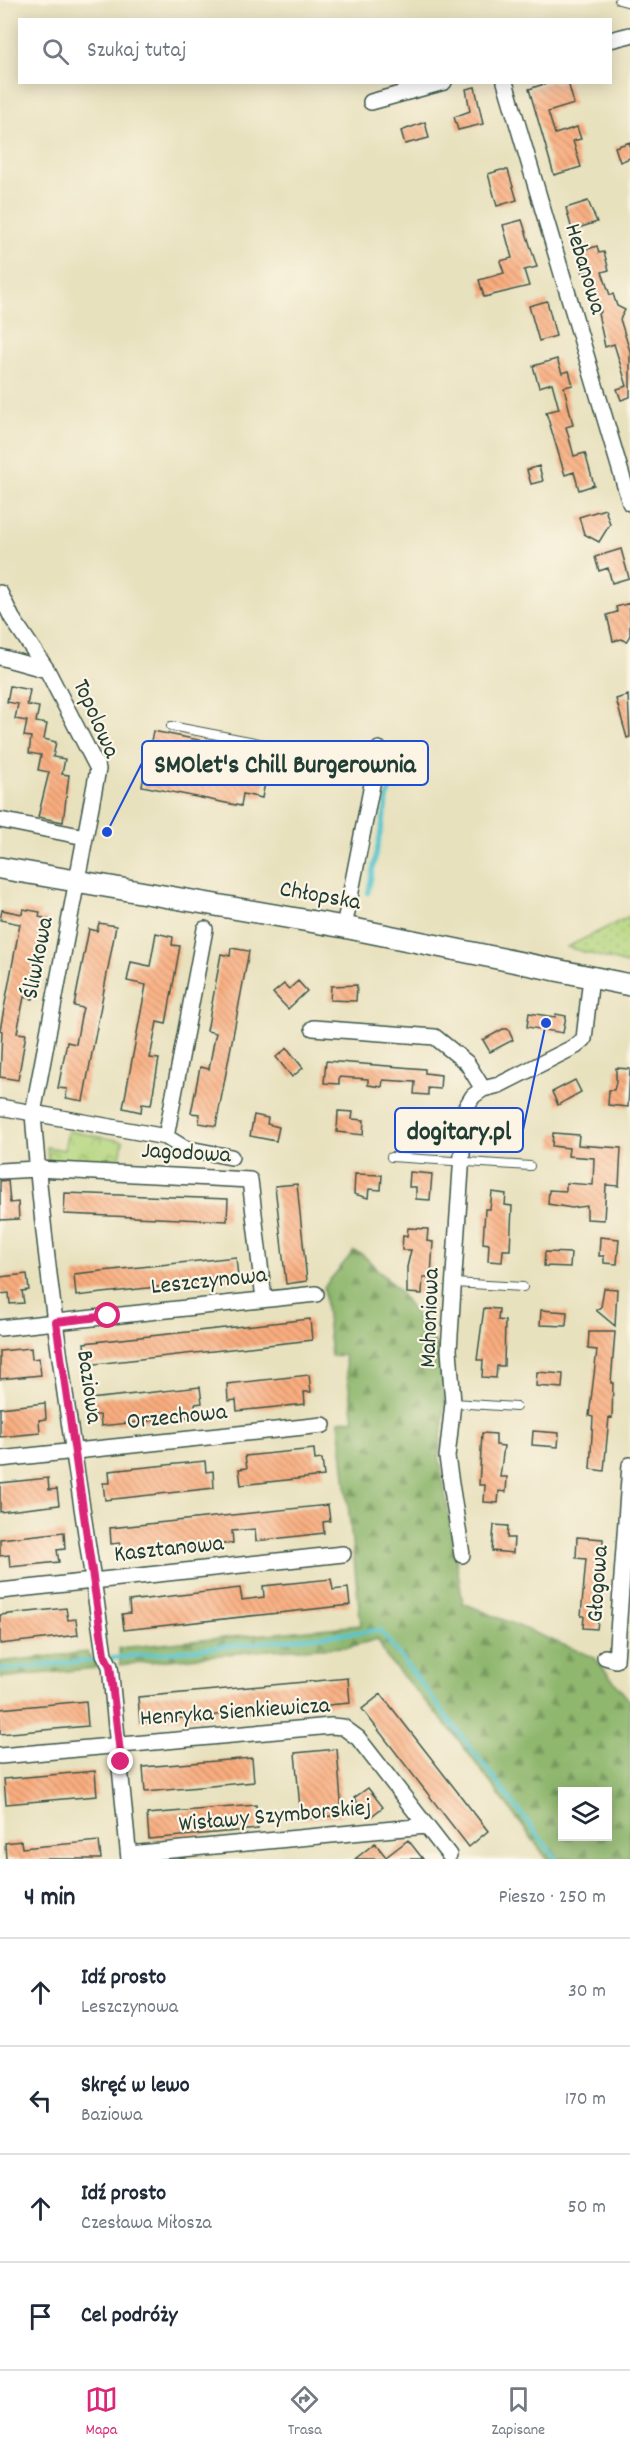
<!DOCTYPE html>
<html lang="pl">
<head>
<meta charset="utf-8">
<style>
  :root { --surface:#fff; --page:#f6f6f7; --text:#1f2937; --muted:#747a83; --line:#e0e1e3; --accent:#db2777 }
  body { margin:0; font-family:Dekko,sans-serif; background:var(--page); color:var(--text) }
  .controls { position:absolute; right:18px; bottom:18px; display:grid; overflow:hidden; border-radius:0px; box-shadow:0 3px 15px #0003 }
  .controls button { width:54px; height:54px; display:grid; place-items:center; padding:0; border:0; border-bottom:2px solid var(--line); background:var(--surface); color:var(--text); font:30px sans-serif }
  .stop { position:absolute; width:18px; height:18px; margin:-14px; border:4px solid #db2777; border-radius:50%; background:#fff }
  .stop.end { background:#db2777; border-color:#fff; box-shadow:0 2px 6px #0008 }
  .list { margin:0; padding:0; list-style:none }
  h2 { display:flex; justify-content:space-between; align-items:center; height:78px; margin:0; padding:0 24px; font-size:26px }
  h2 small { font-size:20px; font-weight:400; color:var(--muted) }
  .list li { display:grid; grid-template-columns:39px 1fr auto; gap:18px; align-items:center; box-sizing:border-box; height:108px; padding:0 24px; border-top:2px solid var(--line) }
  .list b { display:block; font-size:22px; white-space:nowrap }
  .list p { margin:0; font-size:20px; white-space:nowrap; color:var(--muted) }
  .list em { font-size:20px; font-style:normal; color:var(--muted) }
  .icon { flex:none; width:33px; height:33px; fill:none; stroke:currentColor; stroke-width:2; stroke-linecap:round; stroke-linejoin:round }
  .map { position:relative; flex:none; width:630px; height:1859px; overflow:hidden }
  .search { position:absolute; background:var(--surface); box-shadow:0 3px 15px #0003; left:18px; right:18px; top:18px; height:66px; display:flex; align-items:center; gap:15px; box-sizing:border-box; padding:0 21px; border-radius:0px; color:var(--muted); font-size:22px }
  .sheet { height:510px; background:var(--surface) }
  nav { display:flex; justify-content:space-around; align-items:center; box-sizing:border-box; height:84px; border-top:2px solid var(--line); background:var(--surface); font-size:16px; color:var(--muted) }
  nav a { display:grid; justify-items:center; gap:3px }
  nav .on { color:var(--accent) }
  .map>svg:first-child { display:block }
  .grass { fill:url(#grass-dots); stroke:#6a8a5a; stroke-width:1.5 }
  .forest { fill:url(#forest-firs); stroke:#577a51; stroke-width:1.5; fill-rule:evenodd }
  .park { fill:url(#park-crowns); stroke:#6a8a5a; stroke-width:1.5 }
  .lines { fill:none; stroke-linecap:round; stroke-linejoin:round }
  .stream { stroke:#58c5ce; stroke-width:4.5 }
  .building { fill:url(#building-back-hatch) }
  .lane-casing { stroke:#3d5649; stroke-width:10 }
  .street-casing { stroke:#3d5649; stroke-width:18 }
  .secondary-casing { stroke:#3d5649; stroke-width:24 }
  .lane { stroke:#fff; stroke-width:8 }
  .street { stroke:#fff; stroke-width:15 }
  .secondary { stroke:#fff; stroke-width:21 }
  .route { stroke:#db2777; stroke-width:8 }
  .labels { text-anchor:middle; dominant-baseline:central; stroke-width:4.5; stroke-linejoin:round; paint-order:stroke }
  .street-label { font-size:24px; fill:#1f3d34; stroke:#fcf5e5 }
  .leader { fill:none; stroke:#1d4ed8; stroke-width:2 }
  .callout-dot { fill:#1d4ed8; stroke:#fcf5e5; stroke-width:2 }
  .callout { fill:#fcf5e5; stroke:#1d4ed8; stroke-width:2 }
  .callout-label { font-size:26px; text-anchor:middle; font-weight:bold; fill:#1f3d34 }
</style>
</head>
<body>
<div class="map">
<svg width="630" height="1859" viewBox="0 0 630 1859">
  <defs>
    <pattern id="grass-dots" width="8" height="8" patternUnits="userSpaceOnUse" patternTransform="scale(1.5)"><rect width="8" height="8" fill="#b4d67f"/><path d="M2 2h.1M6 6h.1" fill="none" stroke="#92af69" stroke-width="1.8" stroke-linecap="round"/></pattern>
    <pattern id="forest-firs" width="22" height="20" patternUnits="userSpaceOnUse" patternTransform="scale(1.5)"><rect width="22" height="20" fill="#8fb76e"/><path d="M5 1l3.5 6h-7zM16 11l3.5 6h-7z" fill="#74965b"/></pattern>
    <pattern id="park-crowns" width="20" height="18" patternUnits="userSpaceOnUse" patternTransform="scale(1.5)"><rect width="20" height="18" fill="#b4d67f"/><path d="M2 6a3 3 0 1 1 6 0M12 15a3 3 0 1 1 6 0" fill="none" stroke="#92af69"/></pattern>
    <pattern id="building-back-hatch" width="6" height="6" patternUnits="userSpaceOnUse" patternTransform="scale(1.5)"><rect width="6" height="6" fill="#faad7f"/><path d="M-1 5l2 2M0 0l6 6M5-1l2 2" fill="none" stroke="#ca8e69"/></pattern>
  </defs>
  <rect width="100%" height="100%" fill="#fcf5e5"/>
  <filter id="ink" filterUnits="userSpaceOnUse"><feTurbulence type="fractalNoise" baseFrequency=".0167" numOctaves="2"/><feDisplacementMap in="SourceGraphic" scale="12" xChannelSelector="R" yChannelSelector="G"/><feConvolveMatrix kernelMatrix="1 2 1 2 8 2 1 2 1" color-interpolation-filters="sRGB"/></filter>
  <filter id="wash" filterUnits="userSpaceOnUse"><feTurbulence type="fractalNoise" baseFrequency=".008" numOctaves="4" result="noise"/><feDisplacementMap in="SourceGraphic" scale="24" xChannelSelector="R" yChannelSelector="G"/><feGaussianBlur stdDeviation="1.35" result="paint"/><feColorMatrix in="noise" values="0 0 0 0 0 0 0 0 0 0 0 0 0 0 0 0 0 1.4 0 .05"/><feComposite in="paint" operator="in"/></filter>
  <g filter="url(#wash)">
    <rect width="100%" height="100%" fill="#e8e1be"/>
    <path class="grass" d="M630 916V965L567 947Z"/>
    <path class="forest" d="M354 1251 363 1255 399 1291 440 1350 445 1403 439 1455 463 1603 595 1658 630 1701V1859H547L454 1734 386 1657 378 1639 349 1647 268 1650 120 1665 119 1648 361 1625 339 1421 354 1419 344 1355 331 1356 324 1287ZM562 1792H608V1836H562Z
      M87 1652 97 1668 0 1678V1662Z"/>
    <path class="park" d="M68 1131 123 1141 119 1164 48 1161 47 1147 64 1150Z"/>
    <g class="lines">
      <path class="stream" d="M368 893 397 754
        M0 1670 380 1630 556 1859"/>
    </g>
    <g id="blocks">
      <path class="building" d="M550 82H568L574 104 548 112 555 134 577 127 581 139 573 141 581 167 554 175 529 89Z
        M475 87 483 124 458 130 454 117 470 111 466 89Z
        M425 122 429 138 405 144 401 131Z
        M630 142V158L620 162 615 147Z
        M501 170H508L517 200 497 206 488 174Z
        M588 201 597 222 572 230 566 208Z
        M522 220 537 267 524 270 529 286 484 297 479 280 504 273 500 261 512 258 503 225Z
        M597 246 599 253 604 252 609 270 602 272 610 295 613 294 617 306 625 310 620 319 630 351V397L621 400 617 389 627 386 614 344 605 347 598 313 601 312 592 278 588 280 586 272 583 273 580 261 585 259 582 251Z
        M547 301 556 336 539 341 529 306Z
        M557 359 562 373 569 371 573 385 564 387 573 425 566 427 574 456 585 453 594 485 579 490 574 472 565 475 546 412 559 409 552 383 539 387 533 366Z
        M539 466 543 481 531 484 527 470Z
        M605 509 610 524 599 542 584 534 579 517Z
        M621 549 629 578 612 583 608 568 599 571 595 557Z
        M630 603V635L626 642 622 639 613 641 607 615 617 612 616 607Z
        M10 686 30 690 27 705 39 707 36 722 47 724 44 739 56 742 53 757 65 759 62 774 69 775 63 822 38 817 49 772 38 770 41 755 29 753 31 737 24 736 27 721 15 719 18 704 7 702Z
        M628 695 630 737 627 738 616 699Z
        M153 731 279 756 276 775 267 773 262 798 243 794 241 806 142 786Z
        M23 909 40 912 39 917 48 919 33 999 24 997 17 1033 26 1034 18 1080 0 1077 2 1031 0 1030 20 924 0 920 2 910 22 914Z
        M99 923 116 926 83 1101 66 1098 67 1089 58 1088 67 1042 76 1044 81 1016 83 1008 74 1006 89 929 97 931Z
        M156 933 173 937 172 945 180 946 166 1024 157 1022 150 1058 159 1059 151 1105 142 1104 141 1112 123 1108 146 985 127 981 131 962 150 966Z
        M231 948 249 951 216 1126 199 1123 200 1114 191 1113 200 1067 209 1069 214 1041 216 1033 207 1031 221 954 230 956Z
        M298 981 307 991 288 1009 273 993 284 984 289 989Z
        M357 985 356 1001 330 1000 331 986Z
        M529 1013 555 1017 556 1014 566 1016 563 1033 527 1027Z
        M503 1029H508L513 1040 490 1052 483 1040Z
        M287 1048 303 1068 292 1077 276 1057Z
        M326 1061 425 1069V1073L441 1075 440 1089 428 1088V1095L414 1094 415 1082 383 1080 382 1087 368 1085V1079L339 1077V1084L324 1083Z
        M616 1068 630 1069 628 1107 608 1105 609 1090H614L616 1082Z
        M575 1080 581 1092 558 1105 552 1092Z
        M338 1111 353 1112 352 1119 364 1120 363 1135 337 1132Z
        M254 1115 268 1118 267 1124 279 1127 276 1141 250 1136Z
        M553 1133 579 1135 578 1145 621 1148 619 1186 606 1185 604 1220 587 1219V1206L572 1208 548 1204 549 1190 566 1191V1183L593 1185 594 1158 568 1156 569 1148 552 1146Z
        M410 1172 432 1174 430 1200 416 1199V1187H409Z
        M355 1174 382 1175 381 1190 369 1189 368 1198 354 1194Z
        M8 1180 10 1203 18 1202 19 1219 0 1220V1181Z
        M297 1184 307 1281 286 1284 275 1186Z
        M492 1192 506 1194 505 1205 512 1206 510 1250H503L502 1262 488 1261 489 1244 483 1243 485 1209H490Z
        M65 1193 228 1199 227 1221 64 1214Z
        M408 1228 428 1229 427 1241 433 1242 431 1277H423L422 1294 407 1293V1267L411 1250H402L403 1235 407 1236Z
        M600 1237 619 1239 617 1264 604 1263V1256H599Z
        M545 1252 571 1253 570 1267 544 1266Z
        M236 1257 238 1278 76 1296 74 1274Z
        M27 1274 29 1290 22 1291 24 1303 10 1304 9 1293 0 1294V1277Z
        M604 1288 617 1289 615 1326 596 1310 601 1307Z
        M484 1308 499 1309 498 1320 505 1321 504 1366H497L496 1378 482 1377 483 1360H477Z
        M541 1310 567 1312 566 1326 540 1325Z
        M310 1319 312 1340 86 1365 84 1343Z
        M589 1332H615L611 1383H613L612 1418 609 1417 604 1471 590 1469 593 1417 589 1416 597 1350 588 1349Z
        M31 1348 32 1359 39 1358 41 1375 0 1379V1351Z
        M537 1372 563 1374 562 1388 536 1386Z
        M309 1375 311 1392H304L305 1404 237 1411 236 1400 228 1401 227 1384Z
        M200 1387 202 1403 195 1404 196 1416 101 1426 100 1415H92L90 1399Z
        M45 1403 46 1419 39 1420 40 1433 0 1437V1408Z
        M533 1431 559 1433 558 1447 532 1445Z
        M482 1433 496 1434V1445L504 1446 500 1477H507L506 1492 499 1491 498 1503 484 1502 485 1485H479Z
        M314 1449 315 1460 322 1459 324 1476 241 1485 239 1469 247 1468 245 1456Z
        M205 1461 206 1472 213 1471 214 1488 105 1500 103 1483H110L109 1471Z
        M48 1478 49 1490 57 1489 59 1505 0 1512V1483Z
        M328 1505 330 1521 323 1522 324 1533 256 1541 255 1529 232 1531 233 1543 121 1555 120 1543 111 1544 110 1528Z
        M494 1525 508 1526 507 1538H514L513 1553 492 1551Z
        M64 1532 65 1549 57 1550 59 1562 10 1567 9 1555 0 1556V1539Z
        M577 1537 603 1539V1579L597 1629 583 1628 584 1616H581L586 1559 576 1558Z
        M331 1579 333 1590 348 1588 350 1605 124 1630 122 1614 130 1613 129 1601 240 1588 242 1600 264 1597 263 1586Z
        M66 1608 68 1620 76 1619 78 1635 0 1644V1615Z
        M348 1678 350 1703 140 1722 138 1697Z
        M381 1694 488 1831 469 1847 362 1709Z
        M86 1701 88 1726 0 1734V1709Z
        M337 1749 342 1815 301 1819 295 1753Z
        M252 1758 254 1782 145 1792 143 1767Z
        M95 1771 97 1796 6 1804 4 1779Z
        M368 1788 383 1807 369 1818 354 1798Z
        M256 1805 258 1829 149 1839 147 1814Z
        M408 1840 423 1859H355L375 1843 386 1857Z
        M21 1841 22 1848 99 1841 101 1859H6L5 1843Z"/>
    </g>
  </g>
  <g filter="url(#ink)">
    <use href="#blocks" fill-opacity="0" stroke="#3d5649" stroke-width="1.5"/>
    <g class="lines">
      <g class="lane-casing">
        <path id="lane" d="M619 0 630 3
          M171 726 301 751
          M391 1157 530 1166
          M454 1283 523 1287
          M453 1403 516 1407"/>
      </g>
      <g class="street-casing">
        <path id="street" d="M610 40 630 35
          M505 82 630 503
          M371 102 444 82
          M0 593 12 618 47 670
          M0 657 47 670 98 769 33 1113C46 1294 78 1474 104 1654L110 1666 129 1859
          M0 820 85 837
          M344 927 379 749
          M313 1028 435 1037 467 1063 483 1089
          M0 1107 166 1137 184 1148 231 1157
          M166 1137 205 929
          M0 1171 37 1169 250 1180 264 1299
          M0 1328 316 1294
          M0 1459 323 1425
          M462 1555 447 1457 453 1403 449 1350 465 1109 473 1096 483 1089 499 1085 576 1046 584 1039 591 977
          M0 1591 343 1554
          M605 1657 616 1660 630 1465
          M0 1756 331 1726 343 1727 358 1738 449 1855
          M129 1854 426 1826"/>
      </g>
      <g class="secondary-casing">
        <path id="secondary" d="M0 868 344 927 630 985"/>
      </g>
      <use href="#lane" class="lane"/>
      <use href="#street" class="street"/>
      <use href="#secondary" class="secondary"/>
    </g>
  </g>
  <g class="lines" filter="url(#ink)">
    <path class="route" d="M108 1316 56 1322 104 1654 110 1666 121 1762"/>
  </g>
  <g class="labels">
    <g class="street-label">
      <text transform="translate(584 269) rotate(73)">Hebanowa</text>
      <text transform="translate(95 719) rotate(66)">Topolowa</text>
      <text transform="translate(320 897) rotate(10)">Chłopska</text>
      <text transform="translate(39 958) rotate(-79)">Śliwkowa</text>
      <text transform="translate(186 1154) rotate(3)">Jagodowa</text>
      <text transform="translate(209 1282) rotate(-6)">Leszczynowa</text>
      <text transform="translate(431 1318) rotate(-88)">Mahoniowa</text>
      <text transform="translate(88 1387) rotate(82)">Baziowa</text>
      <text transform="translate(177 1418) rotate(-6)">Orzechowa</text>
      <text transform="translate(169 1550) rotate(-6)">Kasztanowa</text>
      <text transform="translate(599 1584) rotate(-86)">Głogowa</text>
      <text transform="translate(235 1713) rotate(-4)">Henryka Sienkiewicza</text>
      <text transform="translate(275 1817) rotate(-5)">Wisławy Szymborskiej</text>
    </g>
  </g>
  <path class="leader" d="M107 832L142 763M546 1023L523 1130"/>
  <g class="callout-dot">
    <circle cx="107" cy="832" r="6"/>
    <circle cx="546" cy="1023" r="6"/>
  </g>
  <g class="callout">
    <rect x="142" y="741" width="286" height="44" rx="6"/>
    <rect x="395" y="1108" width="128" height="44" rx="6"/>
  </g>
  <g class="callout-label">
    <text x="285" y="772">SMOlet's Chill Burgerownia</text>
    <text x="459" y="1139">dogitary.pl</text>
  </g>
</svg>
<div class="controls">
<button><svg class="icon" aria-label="layers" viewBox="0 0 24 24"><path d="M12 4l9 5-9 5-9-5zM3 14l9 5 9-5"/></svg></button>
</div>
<div class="stop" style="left:108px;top:1316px"></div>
<div class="stop end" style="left:121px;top:1762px"></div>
<div class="search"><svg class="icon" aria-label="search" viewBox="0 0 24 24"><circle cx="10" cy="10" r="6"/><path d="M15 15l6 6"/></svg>Szukaj tutaj</div>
</div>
<section class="sheet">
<h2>4 min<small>Pieszo · 250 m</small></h2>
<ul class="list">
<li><svg class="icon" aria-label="ahead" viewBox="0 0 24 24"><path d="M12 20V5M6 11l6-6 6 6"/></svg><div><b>Idź prosto</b><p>Leszczynowa</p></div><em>30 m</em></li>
<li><svg class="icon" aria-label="left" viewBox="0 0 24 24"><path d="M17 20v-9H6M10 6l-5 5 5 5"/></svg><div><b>Skręć w lewo</b><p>Baziowa</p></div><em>170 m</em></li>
<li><svg class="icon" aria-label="ahead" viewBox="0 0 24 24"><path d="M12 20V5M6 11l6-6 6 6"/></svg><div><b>Idź prosto</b><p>Czesława Miłosza</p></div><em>50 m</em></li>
<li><svg class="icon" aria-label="arrive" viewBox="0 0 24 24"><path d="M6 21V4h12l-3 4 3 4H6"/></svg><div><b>Cel podróży</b></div></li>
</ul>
</section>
<nav>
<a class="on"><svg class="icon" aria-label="map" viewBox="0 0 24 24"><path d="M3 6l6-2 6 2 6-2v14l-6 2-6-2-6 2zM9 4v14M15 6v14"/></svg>Mapa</a>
<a><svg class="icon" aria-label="directions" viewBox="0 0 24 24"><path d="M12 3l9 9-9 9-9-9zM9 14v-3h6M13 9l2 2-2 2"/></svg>Trasa</a>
<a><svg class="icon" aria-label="saved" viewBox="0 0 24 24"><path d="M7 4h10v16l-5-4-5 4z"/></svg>Zapisane</a>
</nav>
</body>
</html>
